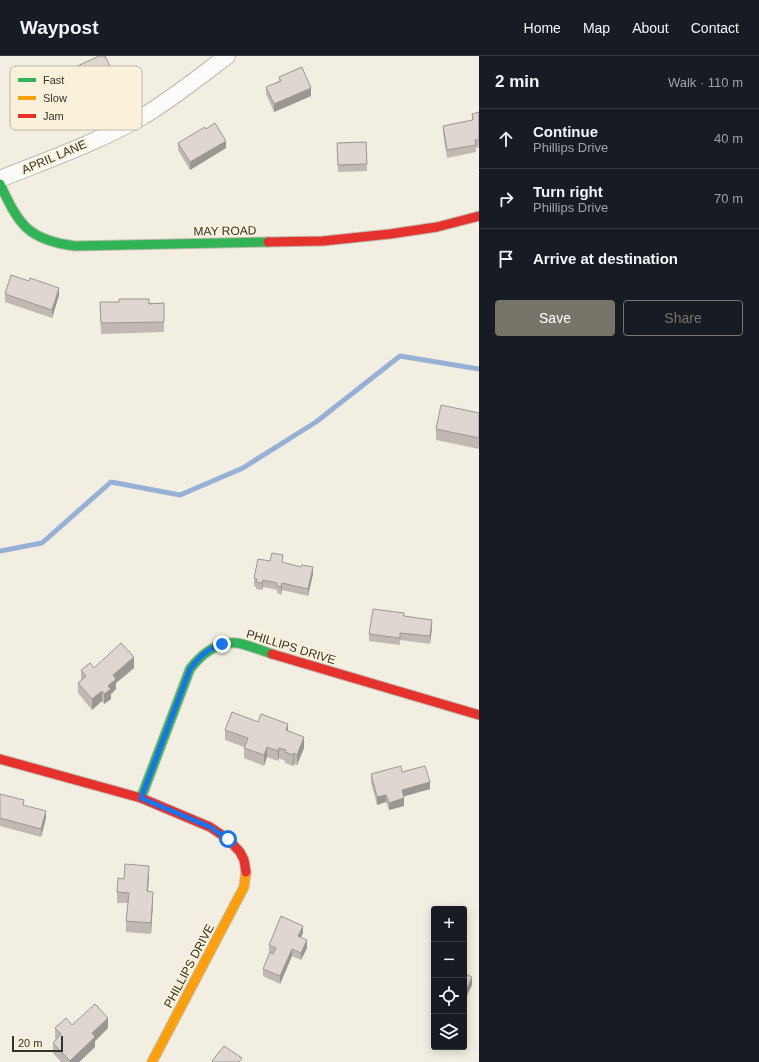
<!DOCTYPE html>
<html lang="en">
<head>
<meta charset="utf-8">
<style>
  :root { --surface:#171b24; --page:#242831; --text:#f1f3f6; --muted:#9ea1a6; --line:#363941; --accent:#777469 }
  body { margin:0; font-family:Helvetica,sans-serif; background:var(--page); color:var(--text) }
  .controls { position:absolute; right:12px; bottom:12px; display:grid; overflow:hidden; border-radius:4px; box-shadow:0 2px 10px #0003 }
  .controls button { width:36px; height:36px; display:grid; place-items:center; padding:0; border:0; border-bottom:1px solid var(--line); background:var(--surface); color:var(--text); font:20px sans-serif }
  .scale { position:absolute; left:12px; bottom:10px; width:51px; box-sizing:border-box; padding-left:4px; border:2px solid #353229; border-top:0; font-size:11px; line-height:14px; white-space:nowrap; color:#353229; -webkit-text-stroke:3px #f9f1da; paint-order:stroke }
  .stop { position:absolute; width:12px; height:12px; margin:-9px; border:3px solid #1a73e8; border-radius:50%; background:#fff }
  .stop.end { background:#1a73e8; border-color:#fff; box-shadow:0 1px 4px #0008 }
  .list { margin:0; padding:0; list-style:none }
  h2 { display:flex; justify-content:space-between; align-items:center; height:52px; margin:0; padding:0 16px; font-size:17px }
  h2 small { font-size:13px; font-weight:400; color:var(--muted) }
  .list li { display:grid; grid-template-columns:26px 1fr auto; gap:12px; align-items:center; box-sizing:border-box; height:60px; padding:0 16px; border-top:1px solid var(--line) }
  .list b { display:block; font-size:15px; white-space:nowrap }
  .list p { margin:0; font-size:13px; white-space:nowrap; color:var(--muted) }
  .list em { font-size:13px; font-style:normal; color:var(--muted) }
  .actions { display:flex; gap:8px; padding:12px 16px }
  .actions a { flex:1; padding:9px 0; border:1px solid var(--accent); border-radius:4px; text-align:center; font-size:14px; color:var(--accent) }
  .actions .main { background:var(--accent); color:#fff }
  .icon { flex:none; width:22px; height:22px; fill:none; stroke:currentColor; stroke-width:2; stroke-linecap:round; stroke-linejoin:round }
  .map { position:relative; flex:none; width:479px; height:1006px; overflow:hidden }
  header { display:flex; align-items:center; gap:24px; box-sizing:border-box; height:56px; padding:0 20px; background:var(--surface); border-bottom:1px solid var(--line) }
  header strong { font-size:19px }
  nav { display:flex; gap:22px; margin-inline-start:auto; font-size:14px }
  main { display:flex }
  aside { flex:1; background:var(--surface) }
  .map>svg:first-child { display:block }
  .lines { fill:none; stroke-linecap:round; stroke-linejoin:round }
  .stream { stroke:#96b0d6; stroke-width:5 }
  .street-casing { stroke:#bebab0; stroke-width:18 }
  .fast-casing { stroke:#bebab0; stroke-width:11 }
  .slow-casing { stroke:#bebab0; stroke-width:11 }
  .jam-casing { stroke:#bebab0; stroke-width:11 }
  .street { stroke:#fdfcfa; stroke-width:16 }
  .fast { stroke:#30b455; stroke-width:9 }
  .slow { stroke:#ff9f0a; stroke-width:9 }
  .jam { stroke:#e5322d; stroke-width:9 }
  .wall { fill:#bfb8b3 }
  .shaded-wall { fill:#9b9692 }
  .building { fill:#ded6d0; stroke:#9b9692 }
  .route { stroke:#1a73e8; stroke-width:5 }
  .labels { text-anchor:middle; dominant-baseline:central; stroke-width:4; stroke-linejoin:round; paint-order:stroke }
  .street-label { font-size:12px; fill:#353229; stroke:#f9f1da }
  .key { fill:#f9f1da; stroke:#beb8a5; stroke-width:1 }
  .key-label { font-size:11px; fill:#353229 }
</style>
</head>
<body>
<header>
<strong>Waypost</strong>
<nav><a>Home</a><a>Map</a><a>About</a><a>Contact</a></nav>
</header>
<main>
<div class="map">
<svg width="479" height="1006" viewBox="0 0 479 1006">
  <rect width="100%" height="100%" fill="#f2eee1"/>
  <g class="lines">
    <path class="stream" d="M0 495 42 487 111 426 180 439 243 412 316 366 400 300 479 313"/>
    <g class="street-casing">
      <path id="street" d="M0 123C47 104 96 87 140 62 171 44 199 21 227 0"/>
    </g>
    <g class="fast-casing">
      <path id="fast" d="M0 128C19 169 28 184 75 190L268 186
        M141 742 190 613C201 599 217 585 237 587 248 589 261 594 272 598"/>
    </g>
    <g class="slow-casing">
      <path id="slow" d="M152 1006 244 831 246 816"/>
    </g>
    <g class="jam-casing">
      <path id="jam" d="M268 186 323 185 390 178 437 171 479 160
        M272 598 479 659
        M0 703 141 742 210 771 228 783 240 796 244 804 246 816"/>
    </g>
    <use href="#street" class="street"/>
    <use href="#fast" class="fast"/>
    <use href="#slow" class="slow"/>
    <use href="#jam" class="jam"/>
  </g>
  <path class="wall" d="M58 19 113 23 98 31V38L70 51 58 27Z
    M279 21 311 40 274 56 266 38V31L279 25Z
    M479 56V91L476 92V96L447 102 443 77V70L472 64V58Z
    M366 86 367 115 338 116 337 87Z
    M178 87 226 92 190 114 178 94Z
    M5 238 59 239 52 262 5 246Z
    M100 246 164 247V276L101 278Z
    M479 357V393L436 384V373Z
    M270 505 283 507 313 518 308 540 282 534 281 539 277 537V534L263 531 262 534 256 533V531L254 530V522Z
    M404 560 432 571 430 588 400 584V589L369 585V578Z
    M94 612H134L116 627V633L111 638V643L104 648 102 645 92 654 78 637V627L81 624V614Z
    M258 666 304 692 297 709 294 708 293 710 285 707V705L279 702 278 705 267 701 264 710 244 702V691L225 684V674Z
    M402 716 430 733 404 740V750L389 754 386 746 377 749 371 726V718Z
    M0 738 24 749 46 762 41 781 0 770Z
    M149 821 148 835 153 846 151 878 126 876V865L128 847H117V836L124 823Z
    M303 877 301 881 307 892 301 904 292 900 280 928 263 920V913L270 896H269V889Z
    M434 950V966L431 965V957Z
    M72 969 108 972 95 985V991L79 1006H61L53 997V987L56 983 55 982V972Z"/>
  <path class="shaded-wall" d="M113 16V23L98 31V38L70 51V44L95 25Z
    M311 32V40L274 56V48Z
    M226 85V92L190 114V106Z
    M59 232V239L52 262V254Z
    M313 511V518L308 540V533Z
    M263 524V531L262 534V527Z
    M282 527V534L281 539V531Z
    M432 564V571L430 588V580Z
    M134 601V612L116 627V633L111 638V643L104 648V638L113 619Z
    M102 635V645L92 654V643Z
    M288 668V678L286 674Z
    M304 681V692L297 709V699Z
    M267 691V701L264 710V699Z
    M279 692V702L278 705V695Z
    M294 697V708L293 710V699Z
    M430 726V733L402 741V734Z
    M386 739V746L377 749V741Z
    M404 742V750L389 754V747Z
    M46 755V762L41 781V773Z
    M149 810V821L147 846V835Z
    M153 836V846L151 878V867Z
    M303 870V877L298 888V880Z
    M307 884V892L301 904V897Z
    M292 893V900L280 928V920Z
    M472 921V929L464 946V939Z
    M108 962V972L95 985V991L79 1006H70V1005L92 977Z"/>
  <path class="building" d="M99 0H105L113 16 95 25 98 30 70 44 58 19Z
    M302 11 311 32 274 48 266 31 281 25 279 21Z
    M479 56V84H475L476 89 447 94 443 70 473 64 472 58Z
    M215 67 226 85 190 106 178 87 205 71 206 73Z
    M366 86 367 108 338 109 337 87Z
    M11 219 29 225 30 222 59 232 52 254 5 238Z
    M119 243H149V248L164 247V266L101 267 100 246H119Z
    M441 349 479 357V382L436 373Z
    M272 497 283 499 282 506 301 511 302 509 313 511 308 533 282 527 281 531 277 530V527L263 524 262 527 256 526 257 523 254 522 258 503 270 505Z
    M373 553 404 557V560L432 564 430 580 400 577V582L369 578Z
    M121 587 134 601 113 619 116 623 108 630 111 633 104 638 102 635 92 643 78 627 86 620 81 614 90 607 94 612Z
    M232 656 258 666 261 658 288 668 286 674 304 681 297 699 294 697 293 699 285 696 286 694 279 692 278 695 267 691 264 699 244 692 248 682 225 674Z
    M401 710 402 716 425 710 430 726 402 734 404 742 389 747 386 739 377 741 371 718Z
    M0 738 24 744 23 749 46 755 41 773 0 762Z
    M125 808 149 810 147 835 153 836 151 867 126 865 129 837 117 836 118 822 124 823Z
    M281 860 303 870 298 880 307 884 301 897 292 893 280 920 263 913 270 896 273 898 276 892 269 889Z
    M464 917 472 921 464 939Z
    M95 948 108 962 92 977 95 981 70 1005 53 987 61 978 55 972 66 962 72 969Z
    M434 950V959L431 957Z
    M224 990 242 1002 239 1006H213L212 1005Z"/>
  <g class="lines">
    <path class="route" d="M222 588C206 594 200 600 190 613L141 742 210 771 228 783"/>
  </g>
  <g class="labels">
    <g class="street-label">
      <text transform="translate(54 101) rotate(-23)">APRIL LANE</text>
      <text transform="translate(225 175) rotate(-1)">MAY ROAD</text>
      <text transform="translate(291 591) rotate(17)">PHILLIPS DRIVE</text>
      <text transform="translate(189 910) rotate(-62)">PHILLIPS DRIVE</text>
    </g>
  </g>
  <rect x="10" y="10" width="132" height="64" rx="6" class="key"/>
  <rect x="18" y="22" width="18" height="4" fill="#30b455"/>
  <rect x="18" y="40" width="18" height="4" fill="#ff9f0a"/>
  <rect x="18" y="58" width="18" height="4" fill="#e5322d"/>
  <g class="key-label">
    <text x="43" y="28">Fast</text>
    <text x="43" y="46">Slow</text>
    <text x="43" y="64">Jam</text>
  </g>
</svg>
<div class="controls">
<button>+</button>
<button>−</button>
<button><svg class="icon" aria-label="locate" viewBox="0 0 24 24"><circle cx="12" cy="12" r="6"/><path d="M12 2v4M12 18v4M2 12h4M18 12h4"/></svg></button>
<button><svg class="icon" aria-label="layers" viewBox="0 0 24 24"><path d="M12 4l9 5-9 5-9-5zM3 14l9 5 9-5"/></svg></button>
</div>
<div class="scale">20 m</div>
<div class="stop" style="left:228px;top:783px"></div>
<div class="stop end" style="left:222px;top:588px"></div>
</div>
<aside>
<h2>2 min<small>Walk · 110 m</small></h2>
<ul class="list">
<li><svg class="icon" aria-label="ahead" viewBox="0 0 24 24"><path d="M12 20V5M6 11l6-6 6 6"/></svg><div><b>Continue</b><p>Phillips Drive</p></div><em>40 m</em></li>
<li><svg class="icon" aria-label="right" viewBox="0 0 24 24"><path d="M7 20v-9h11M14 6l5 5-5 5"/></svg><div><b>Turn right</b><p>Phillips Drive</p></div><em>70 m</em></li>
<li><svg class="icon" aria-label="arrive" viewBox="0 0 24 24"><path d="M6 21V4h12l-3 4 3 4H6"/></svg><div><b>Arrive at destination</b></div></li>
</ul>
<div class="actions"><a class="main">Save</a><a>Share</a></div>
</aside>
</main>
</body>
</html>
